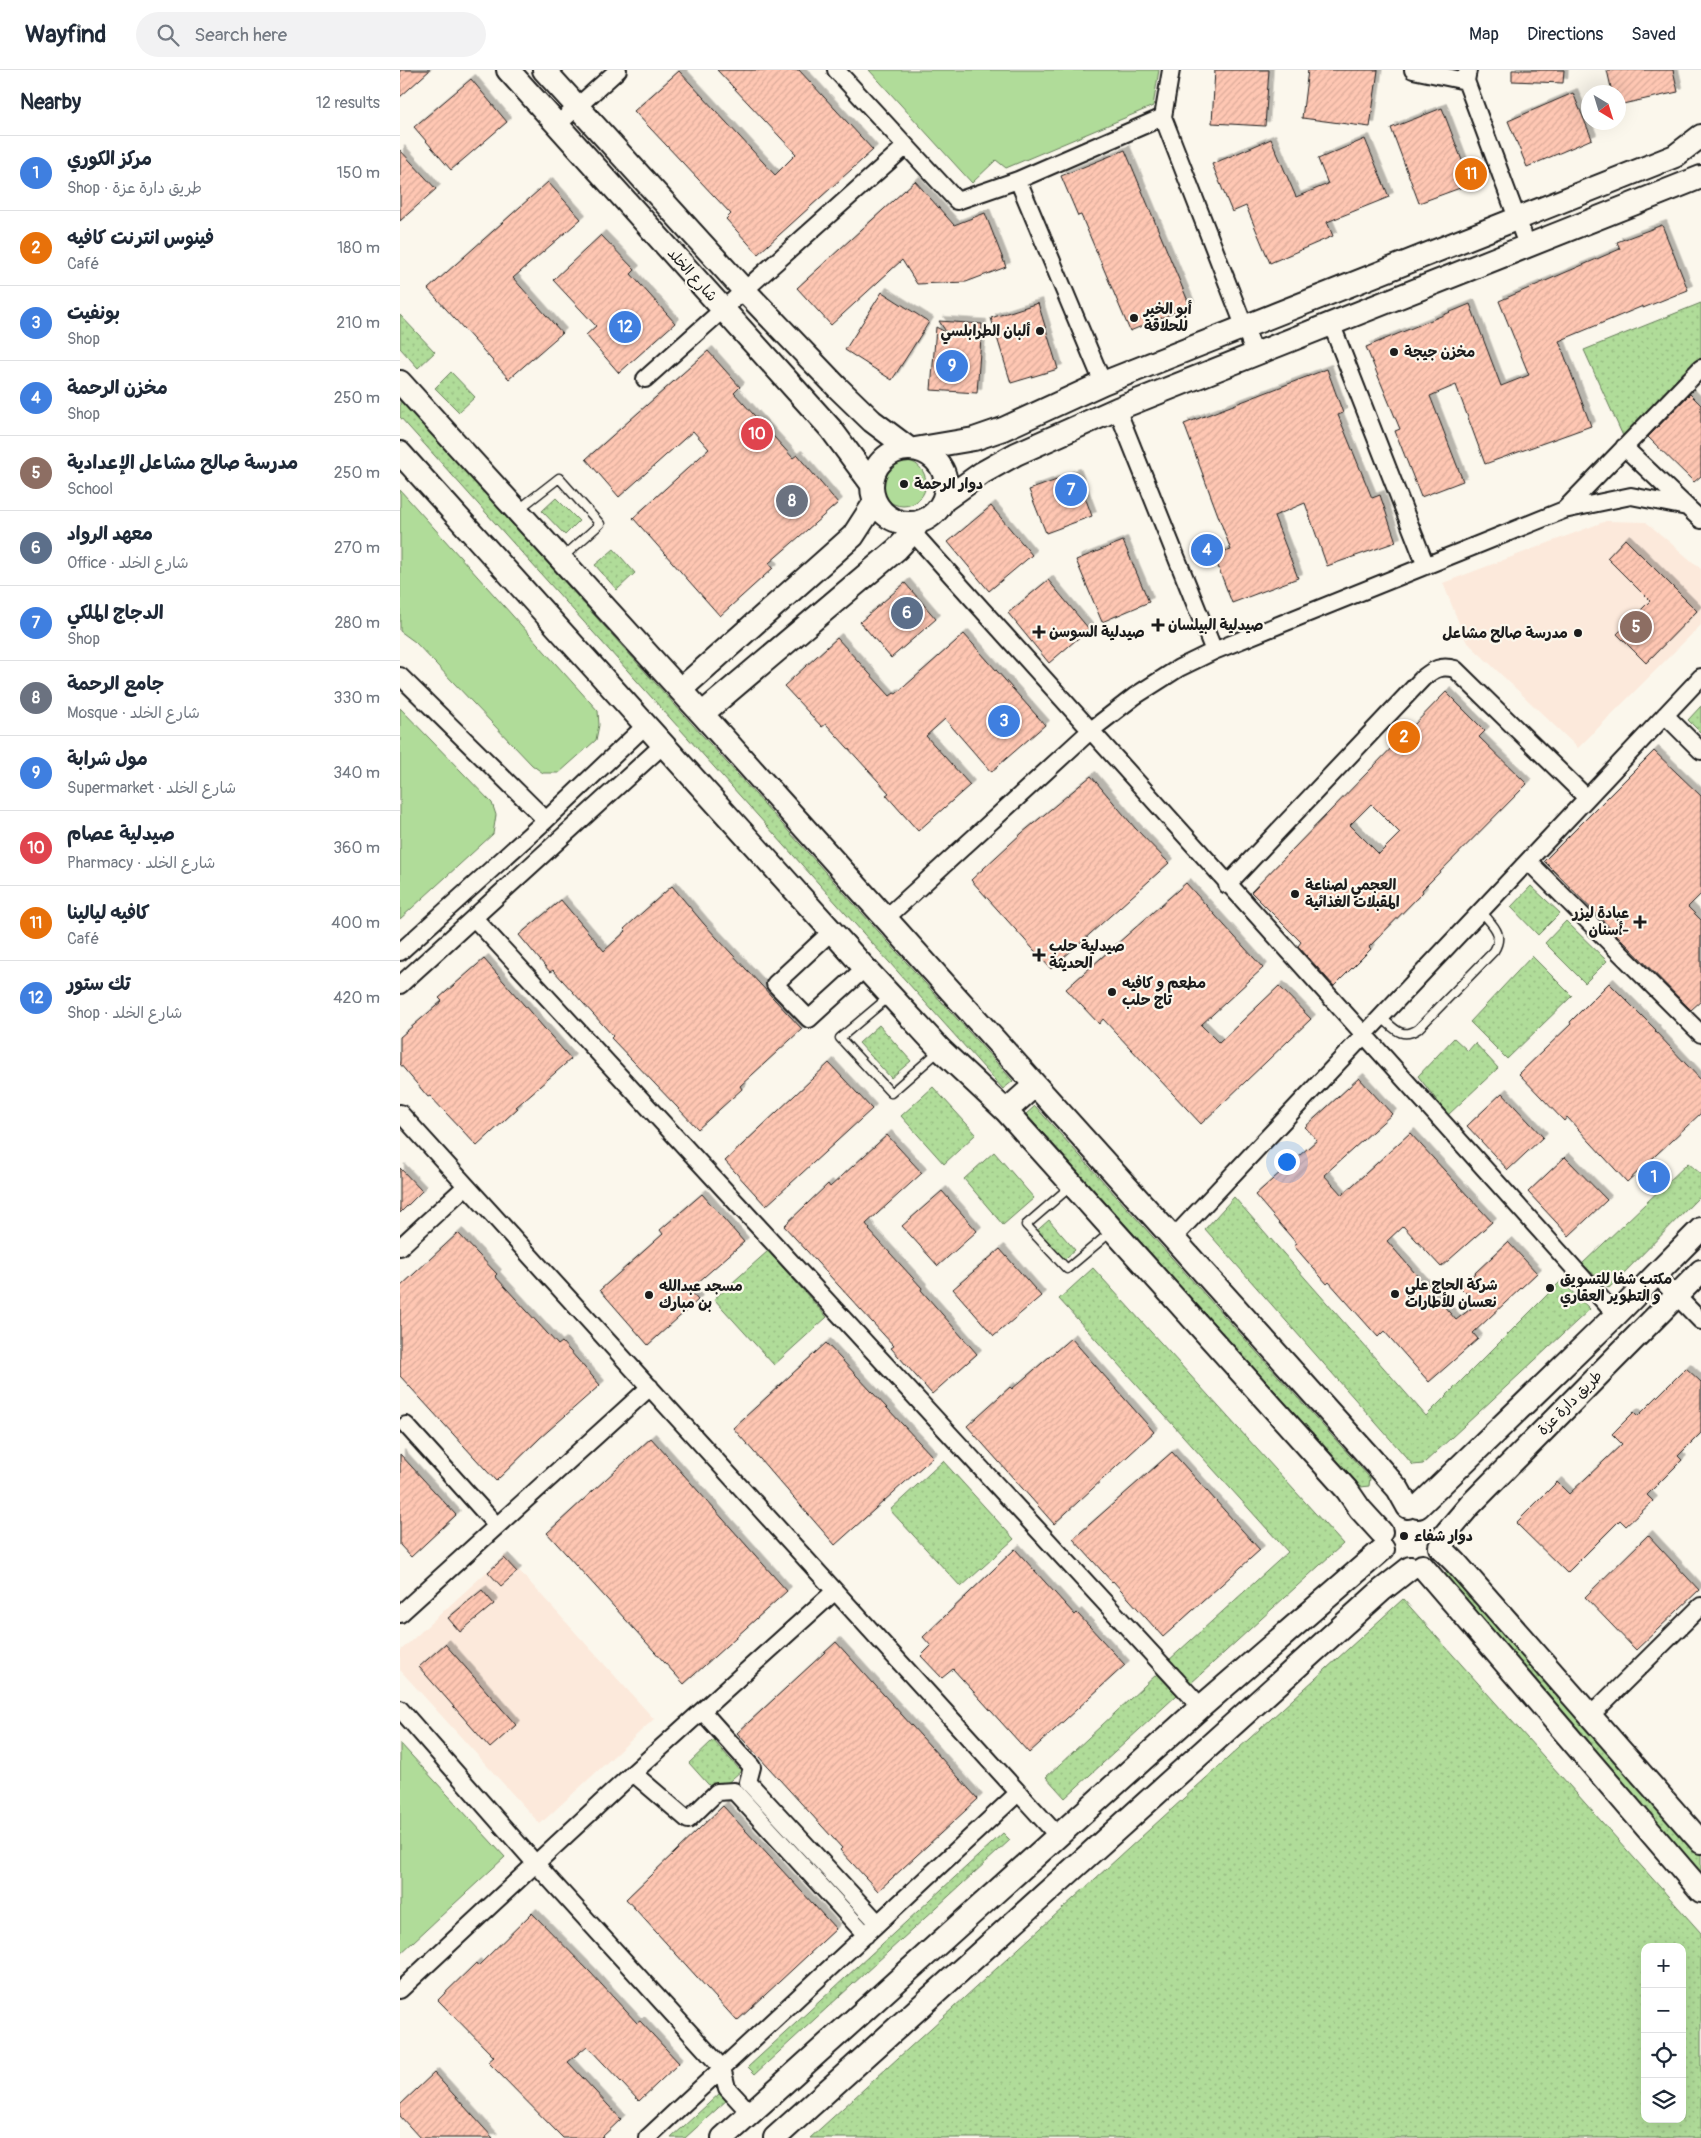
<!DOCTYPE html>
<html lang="en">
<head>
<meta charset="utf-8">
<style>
  :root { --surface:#fff; --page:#f2f2f3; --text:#1f2937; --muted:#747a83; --line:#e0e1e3; --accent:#2563eb }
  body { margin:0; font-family:Pangolin,"Playpen Sans Arabic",sans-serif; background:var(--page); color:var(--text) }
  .controls { position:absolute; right:15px; bottom:15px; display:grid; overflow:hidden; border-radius:10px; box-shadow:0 5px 20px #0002 }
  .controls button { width:45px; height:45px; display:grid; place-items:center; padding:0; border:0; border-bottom:1px solid var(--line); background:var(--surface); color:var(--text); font:25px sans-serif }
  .compass { position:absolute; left:1181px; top:15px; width:45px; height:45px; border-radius:50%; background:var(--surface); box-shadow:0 5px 20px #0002; rotate:142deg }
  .you { position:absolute; left:886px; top:1091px; width:18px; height:18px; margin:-12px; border:4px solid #fff; border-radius:50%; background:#1a73e8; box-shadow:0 0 0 8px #1a73e833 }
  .badge { display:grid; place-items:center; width:32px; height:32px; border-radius:50%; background:var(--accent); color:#fff; font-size:16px; font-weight:700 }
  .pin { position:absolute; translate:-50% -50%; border:2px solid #fff; box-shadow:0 1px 5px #0006 }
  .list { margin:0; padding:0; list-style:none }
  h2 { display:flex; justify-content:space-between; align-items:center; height:65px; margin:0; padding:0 20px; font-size:21px }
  h2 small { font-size:16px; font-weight:400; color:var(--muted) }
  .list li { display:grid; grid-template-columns:32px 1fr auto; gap:15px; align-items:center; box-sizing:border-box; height:75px; padding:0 20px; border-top:1px solid var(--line) }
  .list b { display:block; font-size:19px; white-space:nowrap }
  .list p { margin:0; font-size:16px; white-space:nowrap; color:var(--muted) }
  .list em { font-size:16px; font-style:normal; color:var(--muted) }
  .icon { flex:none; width:28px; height:28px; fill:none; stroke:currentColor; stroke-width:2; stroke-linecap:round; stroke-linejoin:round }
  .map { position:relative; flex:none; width:1301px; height:2068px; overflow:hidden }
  header { display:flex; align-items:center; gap:30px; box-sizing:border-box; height:70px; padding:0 25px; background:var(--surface); border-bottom:1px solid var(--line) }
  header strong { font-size:24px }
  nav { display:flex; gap:28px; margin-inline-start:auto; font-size:18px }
  .search { width:350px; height:45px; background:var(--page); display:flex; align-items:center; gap:12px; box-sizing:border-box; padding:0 18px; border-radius:28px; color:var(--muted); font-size:19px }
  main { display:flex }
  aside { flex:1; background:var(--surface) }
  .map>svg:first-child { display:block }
  .built { fill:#fce9db }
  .grass { fill:url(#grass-dots); stroke:#667c5a; fill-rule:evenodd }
  .green { fill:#b0dc99; stroke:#667c5a }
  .building { fill:url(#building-hatch); stroke:#1c1c1c; fill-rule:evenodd; filter:url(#shadow) }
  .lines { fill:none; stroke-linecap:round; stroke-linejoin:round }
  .lane-casing { stroke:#1c1c1c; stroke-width:11 }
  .street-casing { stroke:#1c1c1c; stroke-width:20 }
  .secondary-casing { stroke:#1c1c1c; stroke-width:26 }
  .lane { stroke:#fbf7ec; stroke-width:8 }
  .street { stroke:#fbf7ec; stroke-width:16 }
  .secondary { stroke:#fbf7ec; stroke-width:22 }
  .poi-dot { fill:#1c1c1c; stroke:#fbf7ec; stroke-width:2 }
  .labels { text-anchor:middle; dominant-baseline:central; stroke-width:4.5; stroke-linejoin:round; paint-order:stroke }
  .street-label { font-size:15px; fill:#1c1c1c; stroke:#fbf7ec }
  .poi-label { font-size:15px; font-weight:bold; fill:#1c1c1c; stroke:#fbf7ec; text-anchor:start }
</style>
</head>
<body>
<header>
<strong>Wayfind</strong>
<div class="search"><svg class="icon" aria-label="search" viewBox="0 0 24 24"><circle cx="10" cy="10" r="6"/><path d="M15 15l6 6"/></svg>Search here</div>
<nav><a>Map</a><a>Directions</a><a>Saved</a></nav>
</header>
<main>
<aside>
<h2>Nearby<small>12 results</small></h2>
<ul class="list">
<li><span class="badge" style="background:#3f7fe0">1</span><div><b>مركز الكوري</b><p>Shop · طريق دارة عزة</p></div><em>150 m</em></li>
<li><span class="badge" style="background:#e8710a">2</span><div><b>فينوس انترنت كافيه</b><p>Café</p></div><em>180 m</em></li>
<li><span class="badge" style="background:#3f7fe0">3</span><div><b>بونفيت</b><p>Shop</p></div><em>210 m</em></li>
<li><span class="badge" style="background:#3f7fe0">4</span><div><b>مخزن الرحمة</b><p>Shop</p></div><em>250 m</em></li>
<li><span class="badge" style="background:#8d6e63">5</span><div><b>مدرسة صالح مشاعل الإعدادية</b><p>School</p></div><em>250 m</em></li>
<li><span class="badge" style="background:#5c6f8a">6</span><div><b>معهد الرواد</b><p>Office · شارع الخلد</p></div><em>270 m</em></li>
<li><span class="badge" style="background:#3f7fe0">7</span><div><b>الدجاج الملكي</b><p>Shop</p></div><em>280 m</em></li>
<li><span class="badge" style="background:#6b7280">8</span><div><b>جامع الرحمة</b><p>Mosque · شارع الخلد</p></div><em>330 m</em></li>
<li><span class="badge" style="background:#3f7fe0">9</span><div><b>مول شرابة</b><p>Supermarket · شارع الخلد</p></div><em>340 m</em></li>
<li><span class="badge" style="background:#e0444e">10</span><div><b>صيدلية عصام</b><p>Pharmacy · شارع الخلد</p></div><em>360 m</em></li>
<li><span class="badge" style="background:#e8710a">11</span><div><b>كافيه ليالينا</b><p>Café</p></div><em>400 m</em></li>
<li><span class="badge" style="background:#3f7fe0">12</span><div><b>تك ستور</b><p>Shop · شارع الخلد</p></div><em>420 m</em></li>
</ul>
</aside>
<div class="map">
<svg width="1301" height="2068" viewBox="0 0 1301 2068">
  <defs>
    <pattern id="grass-dots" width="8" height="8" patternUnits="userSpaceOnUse" patternTransform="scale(1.25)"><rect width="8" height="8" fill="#b0dc99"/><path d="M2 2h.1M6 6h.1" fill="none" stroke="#97bc83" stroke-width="1.8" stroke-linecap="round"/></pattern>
    <pattern id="building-hatch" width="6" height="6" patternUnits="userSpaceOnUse" patternTransform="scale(1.25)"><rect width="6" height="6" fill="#ffc7b3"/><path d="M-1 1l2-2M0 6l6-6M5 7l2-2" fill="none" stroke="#daaa99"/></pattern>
    <filter id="shadow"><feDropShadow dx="4.5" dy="-4.5" stdDeviation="0" flood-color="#0004"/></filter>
  </defs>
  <rect width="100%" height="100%" fill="#fbf7ec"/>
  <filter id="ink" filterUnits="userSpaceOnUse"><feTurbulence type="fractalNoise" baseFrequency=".02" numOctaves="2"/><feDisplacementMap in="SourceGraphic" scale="10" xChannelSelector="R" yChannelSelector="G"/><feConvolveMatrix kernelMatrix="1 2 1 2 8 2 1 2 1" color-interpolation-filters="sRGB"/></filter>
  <g filter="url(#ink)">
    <path class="built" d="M1206 451 1246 452 1301 499V555L1178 678 1066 571 1043 513Z
      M105 1485 254 1649 140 1754 0 1600V1581Z"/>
    <path class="grass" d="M1301 233V291L1231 365 1223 366 1184 280Z
      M0 245 35 282 18 298 0 278Z
      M51 302 75 327 59 342 35 318Z
      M0 329 613 1011 603 1019 0 347Z
      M156 428 179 451 165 465 142 441Z
      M214 479 235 503 217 520 195 495Z
      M1301 636V663L1288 650Z
      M1131 816 1160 843 1138 865 1111 837Z
      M1166 851 1207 891 1185 913 1145 873Z
      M1132 886 1172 926 1107 989 1070 952Z
      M479 955 511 991 491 1008 459 973Z
      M1054 968 1068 981 1075 973 1098 998 1048 1045 1018 1006Z
      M533 1017 576 1064 544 1094 501 1046Z
      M635 1036 970 1408 969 1416 961 1417 626 1044Z
      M594 1082 634 1128 603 1155 564 1109Z
      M1288 1093 1301 1104V1125L1209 1218 1182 1194Z
      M834 1127 1026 1346 1161 1211 1190 1239 1023 1394 1013 1395 805 1159Z
      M649 1150 675 1180 658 1195 632 1165Z
      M368 1181 427 1247 374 1295 314 1229Z
      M693 1198 943 1474 790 1614 768 1591 888 1482 659 1229Z
      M543 1391 614 1469 561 1517 490 1440Z
      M1047 1501 1301 1785V1807L1037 1511Z
      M1003 1529 1301 1863V2068H410ZM1245 1877H1282V2049H1245Z
      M757 1604 777 1625 665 1728 646 1707Z
      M313 1670 341 1701 316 1723 289 1693Z
      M603 1763 610 1770 355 2004 348 1997Z
      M320 2023 328 2029 285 2068H271Z"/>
    <path class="green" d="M469 0H759L753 36 606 98 596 90 572 113Z
      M480 413a23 23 0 1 1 46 0a23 23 0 1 1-46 0Z
      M0 420 198 641 199 655 196 670 159 703H143L132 695 15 572 0 561Z
      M0 638 92 733 96 745 93 764 0 849Z
      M0 1673 105 1787 0 1884Z"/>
    <path class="building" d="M0 0H30L0 27Z
      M317 0H399L473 80 358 184 326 149 331 144 234 41 279 1 375 105 396 84Z
      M815 0H869L865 56 812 53Z
      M908 0H978L970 57 902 48Z
      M1112 0H1164L1163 13 1112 11Z
      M1207 0H1273L1278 22 1218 35V22H1212Z
      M71 9 107 52 51 100 14 57Z
      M1173 23 1192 69 1127 97 1108 51Z
      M1042 38 1071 114 1019 133 991 58Z
      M871 69 896 127 928 114 918 89 965 69 989 127 927 152 933 166 870 193 846 136 832 142 812 94Z
      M0 80 36 119 0 151Z
      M725 80 790 236 730 261 681 145 678 146 661 106Z
      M515 111 554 155 585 143 606 197 566 212 517 214 502 190 431 255 397 218Z
      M148 112 181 149 113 208 162 263 109 309 28 219Z
      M1262 155 1288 220 1243 238V236L1159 271 1191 356 1085 394 1056 315 1030 326 1063 411 1021 427 995 361 1000 359 966 277 1070 234 1101 316 1129 305 1099 231 1220 179 1217 172Z
      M201 165 235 200 231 204 275 253 219 303 186 265 196 256 153 210Z
      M482 222 529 252 492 310 445 280Z
      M638 233 658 299 611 313 591 248Z
      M539 251 582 254 577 323 531 320 536 257 547 263Z
      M308 281 340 317 334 323 393 388 397 385 438 433 369 493 373 498 320 546 233 448 309 379 293 361 219 427 186 389Z
      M927 299 943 343 938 345 972 428 980 425 996 472 927 496 905 433 874 446 898 508 832 533 814 486 831 480 784 354Z
      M1290 324 1301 335V406L1294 412 1248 367Z
      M676 403 692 446 646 463 629 420Z
      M591 436 632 485 589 521 548 472Z
      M1225 469 1297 541 1246 593 1217 564 1250 531 1207 488Z
      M723 471 749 532 702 552 676 490Z
      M648 510 689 559 649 593 608 543Z
      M505 513 536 549 491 588 460 552Z
      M564 564 645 655 591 702 545 649 526 666 570 715 518 761 486 725 489 723 426 654 422 657 384 616 437 568 490 626 494 623 496 624Z
      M1046 622 1085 661 1079 667 1127 714 1022 820 1023 822 969 877 971 879 934 916 898 876 901 872 851 822ZM971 734 1000 763 979 784 950 755Z
      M1254 681 1301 726V824L1288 837 1301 850V931L1291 940 1144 791Z
      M691 706 735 758 769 793 651 899 571 810 622 763Z
      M786 813 863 898 801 955 819 973 879 916 911 949 801 1054 703 949 699 954 666 919Z
      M272 816 304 854 402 959 340 1016 342 1019 298 1059 211 968 213 966 153 900 150 902 119 865 161 830 204 881 226 861 224 859Z
      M84 889 171 989 116 1037 118 1038 77 1076 30 1026 28 1027 0 994V967L42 931 39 928Z
      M1209 913 1256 960 1255 961 1301 1010V1043L1227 1112 1167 1047 1164 1051 1119 1004 1171 954 1170 952Z
      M429 993 472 1039 366 1136 325 1091Z
      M959 1008 992 1044 924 1105 942 1125 1010 1063 1092 1152 1041 1197 1003 1156 987 1171 1056 1250 1077 1234 1060 1217 1108 1172 1137 1203 1073 1263 1078 1269 1029 1312 984 1261 978 1267 929 1212 927 1214 894 1176 897 1174 855 1125 917 1070 905 1057Z
      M1102 1023 1143 1067 1108 1100 1067 1056Z
      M487 1065 522 1103 466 1154 470 1159 469 1160 522 1218 521 1220 577 1284 532 1324 491 1278 494 1276 384 1156 428 1114 430 1117Z
      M1165 1087 1207 1130 1169 1166 1128 1122Z
      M0 1098 22 1121 0 1143Z
      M542 1121 577 1161 538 1196 502 1156Z
      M302 1124 344 1172 289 1220 298 1230 248 1275 200 1220 263 1164 260 1160Z
      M58 1163 97 1204 95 1206 158 1275 162 1272 200 1315 140 1368 96 1411 0 1306V1217Z
      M600 1179 641 1226 594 1266 553 1219Z
      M671 1268 754 1362 654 1454 567 1356 610 1317 612 1319Z
      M426 1273 533 1387 435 1475 333 1358Z
      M1286 1298 1301 1312V1363L1278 1386 1282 1390 1247 1425 1253 1431 1226 1456 1220 1450 1167 1503 1116 1453 1157 1412 1169 1424 1222 1374 1212 1364 1234 1342 1238 1346Z
      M251 1368 387 1521 284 1614 147 1463Z
      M772 1382 860 1480 763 1567 713 1511 712 1512 673 1469Z
      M0 1384 56 1445 11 1487 0 1475Z
      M1248 1465 1299 1520 1236 1580 1185 1527Z
      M615 1479 675 1545 677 1543 725 1595 629 1683 553 1599 542 1608 521 1586 531 1576 523 1567Z
      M104 1488 117 1502 101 1516 88 1502Z
      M82 1520 94 1534 60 1562 48 1548Z
      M436 1572 578 1729 478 1821 440 1780 442 1778 337 1663Z
      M45 1574 116 1655 90 1678 19 1597Z
      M323 1736 436 1859 337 1951 226 1829Z
      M132 1843 190 1902 237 1953 240 1951 279 1993 239 2031 187 1976 168 1992 221 2049 201 2068H163L88 1992 94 1987 38 1930 76 1893 78 1896Z
      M34 2003 93 2068H20L0 2046V2035Z"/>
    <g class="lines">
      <g class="lane-casing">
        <path id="lane" d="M118 440 159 408 200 454 162 488
          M490 926 440 968 491 1023 539 981
          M981 947C994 958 1001 970 1018 959L1094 881C1105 863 1092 855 1081 841
          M671 1116 626 1155 667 1199 712 1161"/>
      </g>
      <g class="street-casing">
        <path id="street" d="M436 0 557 131 618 110 763 47
          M771 0 763 47 855 284
          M1013 0 1066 11
          M1068 0 1066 11 1127 175
          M157 55 218 0
          M618 110 703 313
          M931 253 1026 496
          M245 309 506 76
          M717 339 814 581
          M1224 377 1287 437
          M1164 440 1301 298
          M507 456 1216 1245
          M0 606 146 750
          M1265 645 1301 681
          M1128 791 1301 964
          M827 815 1023 608C1034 599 1041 595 1055 599L1187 728
          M74 848 801 1637
          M486 848 690 661 735 626 779 598 814 581 1164 440 1231 426 1287 437 1301 450
          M433 860 375 914 409 949 465 898
          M0 882 146 750 246 655
          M0 915 263 675
          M0 1043 658 1766
          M773 1168 1301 607
          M0 1177 66 1116
          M1256 1205 1301 1251
          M6 1355 97 1456
          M0 1544 250 1317
          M0 1639 135 1793 322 1998 327 2018 350 2043
          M302 1641 352 1697 348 1712 478 1853
          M1190 1646 1301 1536
          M233 1703 288 1750 317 1722 334 1721 466 1865
          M0 1920 233 1703 435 1521
          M247 2068 618 1723"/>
      </g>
      <g class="secondary-casing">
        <path id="secondary" d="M108 0 431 359 471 413
          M144 0 344 220 438 318 472 351 508 378
          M0 312 302 644 975 1393 998 1419 1008 1437
          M472 416a37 37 0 1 1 74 0a37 37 0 1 1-74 0Z
          M515 379 574 369 603 359 703 313 1275 86 1301 66
          M0 383 465 898 541 980 606 1041 947 1420 960 1439 981 1462
          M543 431 582 403 616 384 717 339 1301 107
          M280 620 453 466 475 432
          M302 644 497 479 512 463 518 453
          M606 1041 635 1015
          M1018 1437 1216 1245 1301 1159
          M1042 1468 1070 1435 1301 1201
          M1040 1477 1056 1493 1301 1772
          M1022 1496 1301 1821
          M323 2068 801 1637 983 1479
          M375 2068 982 1520 1010 1498"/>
      </g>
      <use href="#lane" class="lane"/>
      <use href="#street" class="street"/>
      <use href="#secondary" class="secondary"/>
    </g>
  </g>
  <g class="poi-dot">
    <circle cx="734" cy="248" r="5"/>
    <circle cx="640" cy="261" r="5"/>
    <circle cx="994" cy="282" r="5"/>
    <circle cx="504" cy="414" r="5"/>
    <path d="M755.5 547.5h5v5h5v5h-5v5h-5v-5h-5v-5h5z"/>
    <path d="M636.5 554.5h5v5h5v5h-5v5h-5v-5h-5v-5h5z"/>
    <circle cx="1178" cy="563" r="5"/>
    <circle cx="895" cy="824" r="5"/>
    <path d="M1237.5 844.5h5v5h5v5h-5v5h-5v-5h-5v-5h5z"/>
    <path d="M636.5 877.5h5v5h5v5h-5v5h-5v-5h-5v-5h5z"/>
    <circle cx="712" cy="922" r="5"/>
    <circle cx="1150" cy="1218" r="5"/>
    <circle cx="995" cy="1224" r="5"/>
    <circle cx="249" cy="1225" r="5"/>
    <circle cx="1004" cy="1466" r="5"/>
  </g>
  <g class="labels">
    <g class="street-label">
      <text transform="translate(292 205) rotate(48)">شارع الخلد</text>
      <text transform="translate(1170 1333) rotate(-45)">طريق دارة عزة</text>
    </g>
    <g class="poi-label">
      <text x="744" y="239">أبو الخير<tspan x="744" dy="17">للحلاقة</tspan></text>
      <text x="630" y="261" text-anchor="end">ألبان الطرابلسي</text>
      <text x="1004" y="282">مخزن جيجة</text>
      <text x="514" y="414">دوار الرحمة</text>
      <text x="768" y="555">صيدلية البيلسان</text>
      <text x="649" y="562">صيدلية السوسن</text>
      <text x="1168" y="563" text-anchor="end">مدرسة صالح مشاعل</text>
      <text x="905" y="815">العجمي لصناعة<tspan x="905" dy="17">المقبلات الغذائية</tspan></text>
      <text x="1229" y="843" text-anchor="end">عيادة ليزر<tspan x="1229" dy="17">أسنان-</tspan></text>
      <text x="649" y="876">صيدلية حلب<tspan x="649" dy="17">الحديثة</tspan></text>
      <text x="722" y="913">مطعم و كافيه<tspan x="722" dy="17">تاج حلب</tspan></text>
      <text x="1160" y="1209">مكتب شفا للتسويق<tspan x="1160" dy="17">و التطوير العقاري</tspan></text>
      <text x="1005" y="1215">شركة الحاج علي<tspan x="1005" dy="17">نعسان للأطارات</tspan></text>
      <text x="259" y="1216">مسجد عبدالله<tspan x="259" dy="17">بن مبارك</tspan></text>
      <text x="1014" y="1466">دوار شفاء</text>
    </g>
  </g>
</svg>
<div class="controls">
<button>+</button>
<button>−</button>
<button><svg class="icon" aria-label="locate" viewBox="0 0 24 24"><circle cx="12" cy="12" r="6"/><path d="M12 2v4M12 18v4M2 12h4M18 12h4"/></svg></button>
<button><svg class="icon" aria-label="layers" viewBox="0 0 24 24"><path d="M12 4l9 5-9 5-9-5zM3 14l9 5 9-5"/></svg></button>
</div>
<svg class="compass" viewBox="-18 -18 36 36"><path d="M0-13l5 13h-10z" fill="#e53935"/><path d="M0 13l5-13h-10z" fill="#747a83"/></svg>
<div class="you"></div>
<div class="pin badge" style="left:1254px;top:1107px;background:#3f7fe0">1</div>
<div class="pin badge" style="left:1004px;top:667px;background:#e8710a">2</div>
<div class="pin badge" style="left:604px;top:651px;background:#3f7fe0">3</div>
<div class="pin badge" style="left:807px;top:480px;background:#3f7fe0">4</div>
<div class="pin badge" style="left:1236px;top:557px;background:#8d6e63">5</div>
<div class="pin badge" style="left:507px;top:543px;background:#5c6f8a">6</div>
<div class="pin badge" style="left:671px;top:420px;background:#3f7fe0">7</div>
<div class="pin badge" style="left:392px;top:431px;background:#6b7280">8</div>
<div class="pin badge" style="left:552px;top:296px;background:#3f7fe0">9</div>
<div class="pin badge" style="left:357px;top:364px;background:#e0444e">10</div>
<div class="pin badge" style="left:1071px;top:104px;background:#e8710a">11</div>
<div class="pin badge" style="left:225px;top:257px;background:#3f7fe0">12</div>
</div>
</main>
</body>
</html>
